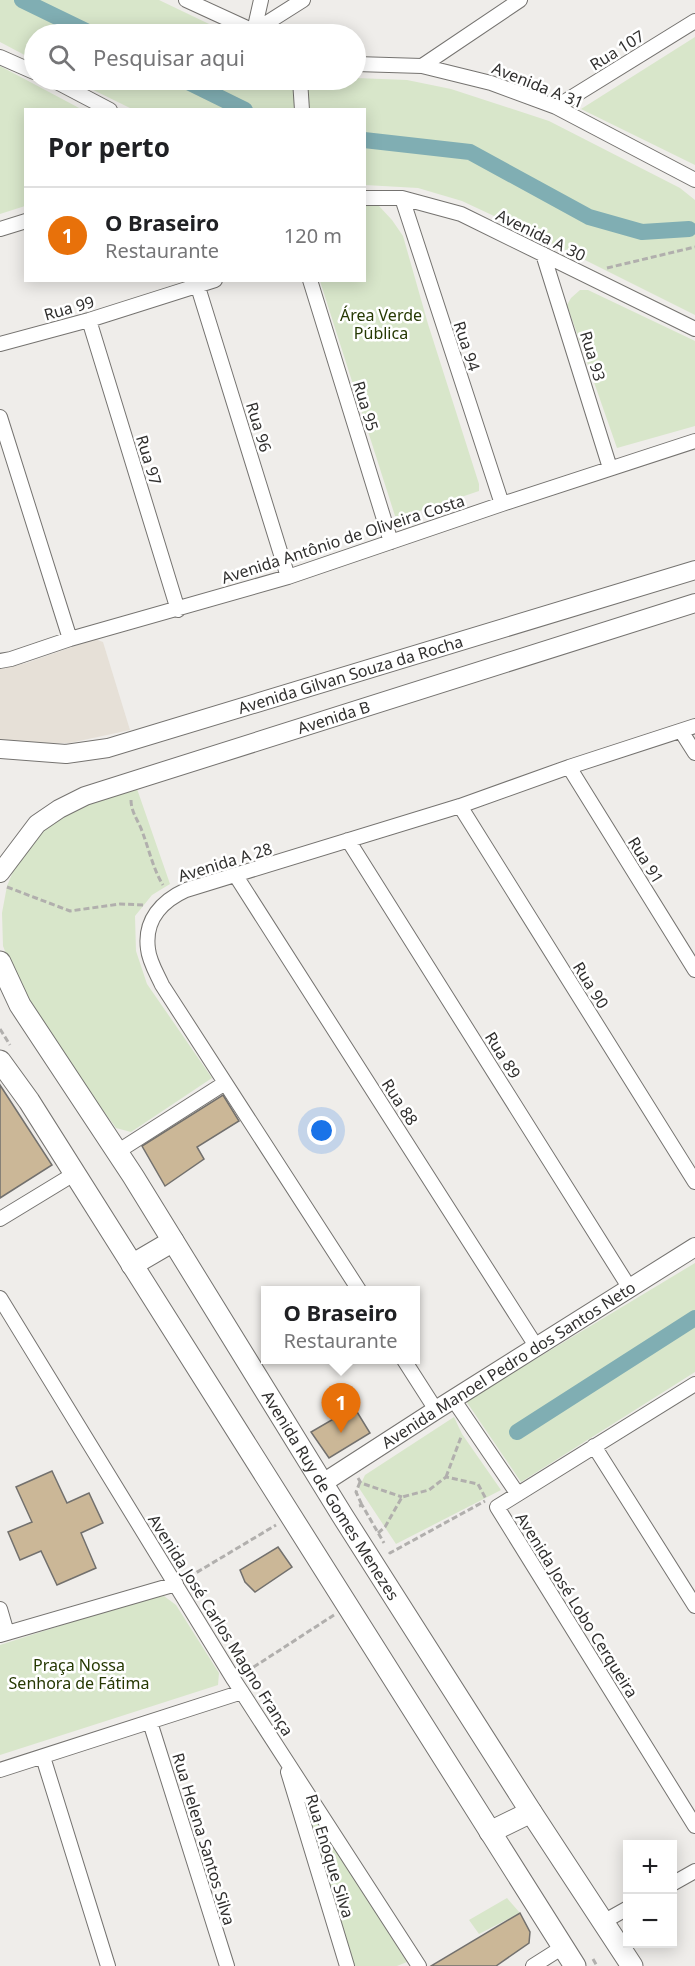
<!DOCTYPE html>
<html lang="pt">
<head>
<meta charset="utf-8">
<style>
  :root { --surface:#fff; --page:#f6f6f6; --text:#202124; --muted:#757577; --line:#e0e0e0; --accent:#d93025 }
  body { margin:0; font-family:"Noto Sans",sans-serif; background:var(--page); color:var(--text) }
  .controls { position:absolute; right:18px; bottom:18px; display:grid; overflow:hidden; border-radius:0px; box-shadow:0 3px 15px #0003 }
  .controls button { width:54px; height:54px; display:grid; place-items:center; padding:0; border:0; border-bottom:2px solid var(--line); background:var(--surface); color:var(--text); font:30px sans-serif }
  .you { position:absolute; left:322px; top:1131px; width:21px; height:21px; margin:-15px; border:4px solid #fff; border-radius:50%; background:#1a73e8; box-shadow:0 0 0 9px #1a73e833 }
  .badge { display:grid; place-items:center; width:39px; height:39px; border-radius:50%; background:var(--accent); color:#fff; font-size:20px; font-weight:700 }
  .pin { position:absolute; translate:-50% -50px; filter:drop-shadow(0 2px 3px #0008) }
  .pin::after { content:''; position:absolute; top:32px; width:21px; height:18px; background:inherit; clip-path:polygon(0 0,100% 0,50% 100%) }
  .popup { position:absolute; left:261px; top:1286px; width:159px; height:78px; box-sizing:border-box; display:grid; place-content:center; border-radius:0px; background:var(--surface); filter:drop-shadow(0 2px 4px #0005); font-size:20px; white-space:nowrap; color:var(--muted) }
  .popup b { font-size:22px; color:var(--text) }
  .popup::after { content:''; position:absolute; left:50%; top:100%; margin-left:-12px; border:12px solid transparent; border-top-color:var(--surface) }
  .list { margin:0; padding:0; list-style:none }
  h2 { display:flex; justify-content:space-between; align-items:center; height:78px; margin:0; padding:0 24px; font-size:26px }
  h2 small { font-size:20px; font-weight:400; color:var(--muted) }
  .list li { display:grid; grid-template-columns:39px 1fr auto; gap:18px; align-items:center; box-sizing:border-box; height:96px; padding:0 24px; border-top:2px solid var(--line) }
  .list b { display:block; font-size:22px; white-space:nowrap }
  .list p { margin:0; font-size:20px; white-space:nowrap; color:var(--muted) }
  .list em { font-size:20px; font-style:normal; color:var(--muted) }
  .icon { flex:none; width:33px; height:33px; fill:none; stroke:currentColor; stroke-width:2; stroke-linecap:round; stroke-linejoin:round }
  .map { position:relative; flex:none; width:695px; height:1966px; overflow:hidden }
  .search { position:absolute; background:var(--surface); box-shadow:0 3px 15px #0003; left:24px; top:24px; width:342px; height:66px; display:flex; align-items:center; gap:15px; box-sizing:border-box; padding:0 21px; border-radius:33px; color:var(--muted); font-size:22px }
  .panel { position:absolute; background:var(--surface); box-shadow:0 3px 15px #0003; left:24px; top:108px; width:342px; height:174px; border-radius:0px }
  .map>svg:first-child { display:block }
  .built { fill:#e6e0d7 }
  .green { fill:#d8e6ca }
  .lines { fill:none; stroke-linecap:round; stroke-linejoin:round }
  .canal { stroke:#80aeb3; stroke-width:16 }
  .building { fill:#cbb797; stroke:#72706d; stroke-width:1.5 }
  .street-casing { stroke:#757370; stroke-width:16 }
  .secondary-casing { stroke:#757370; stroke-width:20 }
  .primary-casing { stroke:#757370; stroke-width:23 }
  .path { stroke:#b1afad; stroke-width:3; stroke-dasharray:6 3; stroke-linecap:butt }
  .street { stroke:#fff; stroke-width:14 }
  .secondary { stroke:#fff; stroke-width:18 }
  .primary { stroke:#fff; stroke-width:21 }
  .labels { text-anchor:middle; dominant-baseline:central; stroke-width:5; stroke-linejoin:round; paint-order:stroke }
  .street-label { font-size:16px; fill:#302f2e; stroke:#fff }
  .park-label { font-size:16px; fill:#263903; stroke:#fff }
</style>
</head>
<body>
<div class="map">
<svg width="695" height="1966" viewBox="0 0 695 1966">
  <rect width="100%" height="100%" fill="#efedea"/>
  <path class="built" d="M95 639 103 642 130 730 70 743H28L0 739V669L26 663Z"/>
  <path class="green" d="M0 0H159L230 34H34V60L0 42Z
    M695 37V165L581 109Z
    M0 66 81 109 26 110 25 206 0 214Z
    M356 78 407 80 451 89 549 121 680 188 695 200V315L543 239 462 201 418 188 365 185 364 110 132 109 73 80H356Z
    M365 205 379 206 392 220 403 236 428 324 479 484V491L396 519 320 281 364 280Z
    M580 290H588L695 341V426L617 448 567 305 571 298Z
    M136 786 170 884 152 895 135 916 136 951 147 984 212 1078 131 1132 116 1128 64 1057 19 987 3 946 2 913 7 886 19 857 42 831 73 810Z
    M695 1263V1372L521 1482 466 1401Z
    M454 1417 462 1434 501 1490 396 1544 359 1488 365 1475Z
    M164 1596 176 1605 219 1673 218 1685 0 1755V1645L134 1602Z
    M304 1801 407 1962 397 1966H354Z
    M507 1898 520 1913 479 1934 469 1920Z"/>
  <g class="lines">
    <path class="canal" d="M22 0 92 34
      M184 80 245 110
      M364 140 470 152 589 217 642 232 689 229
      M517 1432 695 1318"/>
  </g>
  <path class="building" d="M0 1085 52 1165 0 1198Z
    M223 1095 239 1121 197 1147 204 1159 165 1186 142 1146Z
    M354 1407 370 1433 329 1458 311 1432Z
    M52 1471 67 1503 89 1493 103 1523 81 1533 96 1568 57 1585 41 1551 20 1560 8 1532 32 1522 16 1487Z
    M278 1547 292 1567 255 1592 245 1582 240 1570Z
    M520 1913 530 1932 529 1943 496 1966H431Z"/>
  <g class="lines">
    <g class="street-casing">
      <path id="street" d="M186 0 260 34
        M254 31 303 0
        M254 31 261 0
        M0 57 34 72
        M356 64 422 66 491 83 556 107 695 180
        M422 66 520 0
        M53 80 110 110
        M300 80 302 110
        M556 107 695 21
        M364 198H402L461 214 695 329
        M402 198 502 504
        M0 229 26 221
        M543 254 610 468
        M310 280 391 542
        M198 287 288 577
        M89 320 178 610
        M0 344 89 320 215 280
        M0 417 70 639
        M0 661 11 659 70 639 288 577 502 504 695 441
        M681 731 695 753
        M569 767 695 970
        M460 806 695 1182
        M348 840 629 1287
        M236 876 536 1346
        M117 1152 225 1083
        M0 1219 74 1174
        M359 1290 162 985C157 974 149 961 148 949 144 920 162 901 186 890L460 806 569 767 695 726
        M0 1298 234 1680 419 1966
        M404 1360 436 1410
        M695 1384 497 1507 695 1826
        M453 1399 517 1493
        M594 1446 695 1606
        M0 1609 7 1633
        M0 1635 176 1584
        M150 1722 227 1966
        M43 1757 108 1966
        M0 1770 242 1692
        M288 1772 347 1966
        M672 1884 695 1871
        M603 1922 628 1908
        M533 1966 563 1947"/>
    </g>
    <g class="secondary-casing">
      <g id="secondary">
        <path id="s1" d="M0 749 66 754 108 748 695 570"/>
        <path id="s2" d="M0 873 37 824 59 809 85 796 695 603"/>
        <path id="s3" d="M323 1483 436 1410 695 1247"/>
      </g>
    </g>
    <g class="primary-casing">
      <g id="primary">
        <path id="s4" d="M0 962 20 1005 133 1176 342 1515 531 1812 632 1966"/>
        <path d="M0 1061 29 1101 575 1966"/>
        <path d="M132 1265 173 1241"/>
        <path d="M490 1832 531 1812"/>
      </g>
    </g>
    <path class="path" d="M607 268 695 247
      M131 800C131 812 138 820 142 831 149 849 153 869 163 885
      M7 887 70 911 120 904 146 905
      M0 1029 10 1045
      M446 1477 461 1437
      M358 1478 361 1483 402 1497
      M360 1482 356 1492 362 1505
      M359 1506 362 1505 384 1543
      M378 1533 385 1527 402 1497 429 1490 446 1477 478 1484 486 1499
      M389 1552 390 1553 485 1501
      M189 1577 276 1525
      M246 1672 334 1615
      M593 1959 597 1966"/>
    <use href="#street" class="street"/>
    <use href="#secondary" class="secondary"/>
    <use href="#primary" class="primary"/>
  </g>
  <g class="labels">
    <g class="street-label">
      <text transform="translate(617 50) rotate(-32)">Rua 107</text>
      <text transform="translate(538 85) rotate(22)">Avenida A 31</text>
      <text transform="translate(541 235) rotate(26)">Avenida A 30</text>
      <text transform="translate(69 308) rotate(-16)">Rua 99</text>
      <text transform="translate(467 346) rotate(72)">Rua 94</text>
      <text transform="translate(593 356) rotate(73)">Rua 93</text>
      <text transform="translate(366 406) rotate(73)">Rua 95</text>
      <text transform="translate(259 427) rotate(73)">Rua 96</text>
      <text transform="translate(149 460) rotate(73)">Rua 97</text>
      <text transform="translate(343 539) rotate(-18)">Avenida Antônio de Oliveira Costa</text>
      <text stroke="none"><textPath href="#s1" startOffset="362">Avenida Gilvan Souza da Rocha</textPath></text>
      <text stroke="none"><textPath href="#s2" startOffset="378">Avenida B</textPath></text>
      <text transform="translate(646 860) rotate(58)">Rua 91</text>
      <text transform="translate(225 862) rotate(-17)">Avenida A 28</text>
      <text transform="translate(591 985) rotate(58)">Rua 90</text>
      <text transform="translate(503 1055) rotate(58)">Rua 89</text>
      <text transform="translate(400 1102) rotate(57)">Rua 88</text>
      <text stroke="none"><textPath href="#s3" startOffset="220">Avenida Manoel Pedro dos Santos Neto</textPath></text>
      <text stroke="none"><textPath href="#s4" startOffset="628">Avenida Ruy de Gomes Menezes</textPath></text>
      <text transform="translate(577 1605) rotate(58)">Avenida José Lobo Cerqueira</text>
      <text transform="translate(221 1625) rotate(58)">Avenida José Carlos Magno França</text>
      <text transform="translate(204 1839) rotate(73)">Rua Helena Santos Silva</text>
      <text transform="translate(330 1856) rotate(73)">Rua Enoque Silva</text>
    </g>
    <g class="park-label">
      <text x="381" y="315">Área Verde<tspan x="381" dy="18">Pública</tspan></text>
      <text x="79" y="1665">Praça Nossa<tspan x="79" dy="18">Senhora de Fátima</tspan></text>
    </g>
  </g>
</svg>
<div class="controls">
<button>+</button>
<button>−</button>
</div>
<div class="you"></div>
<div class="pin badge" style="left:341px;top:1433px;background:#e8710a">1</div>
<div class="popup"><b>O Braseiro</b>Restaurante</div>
<div class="search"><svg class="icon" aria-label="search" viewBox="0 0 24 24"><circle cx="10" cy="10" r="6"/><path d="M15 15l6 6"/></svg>Pesquisar aqui</div>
<section class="panel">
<h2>Por perto<small></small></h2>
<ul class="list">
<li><span class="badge" style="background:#e8710a">1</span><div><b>O Braseiro</b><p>Restaurante</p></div><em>120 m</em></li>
</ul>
</section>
</div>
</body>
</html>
